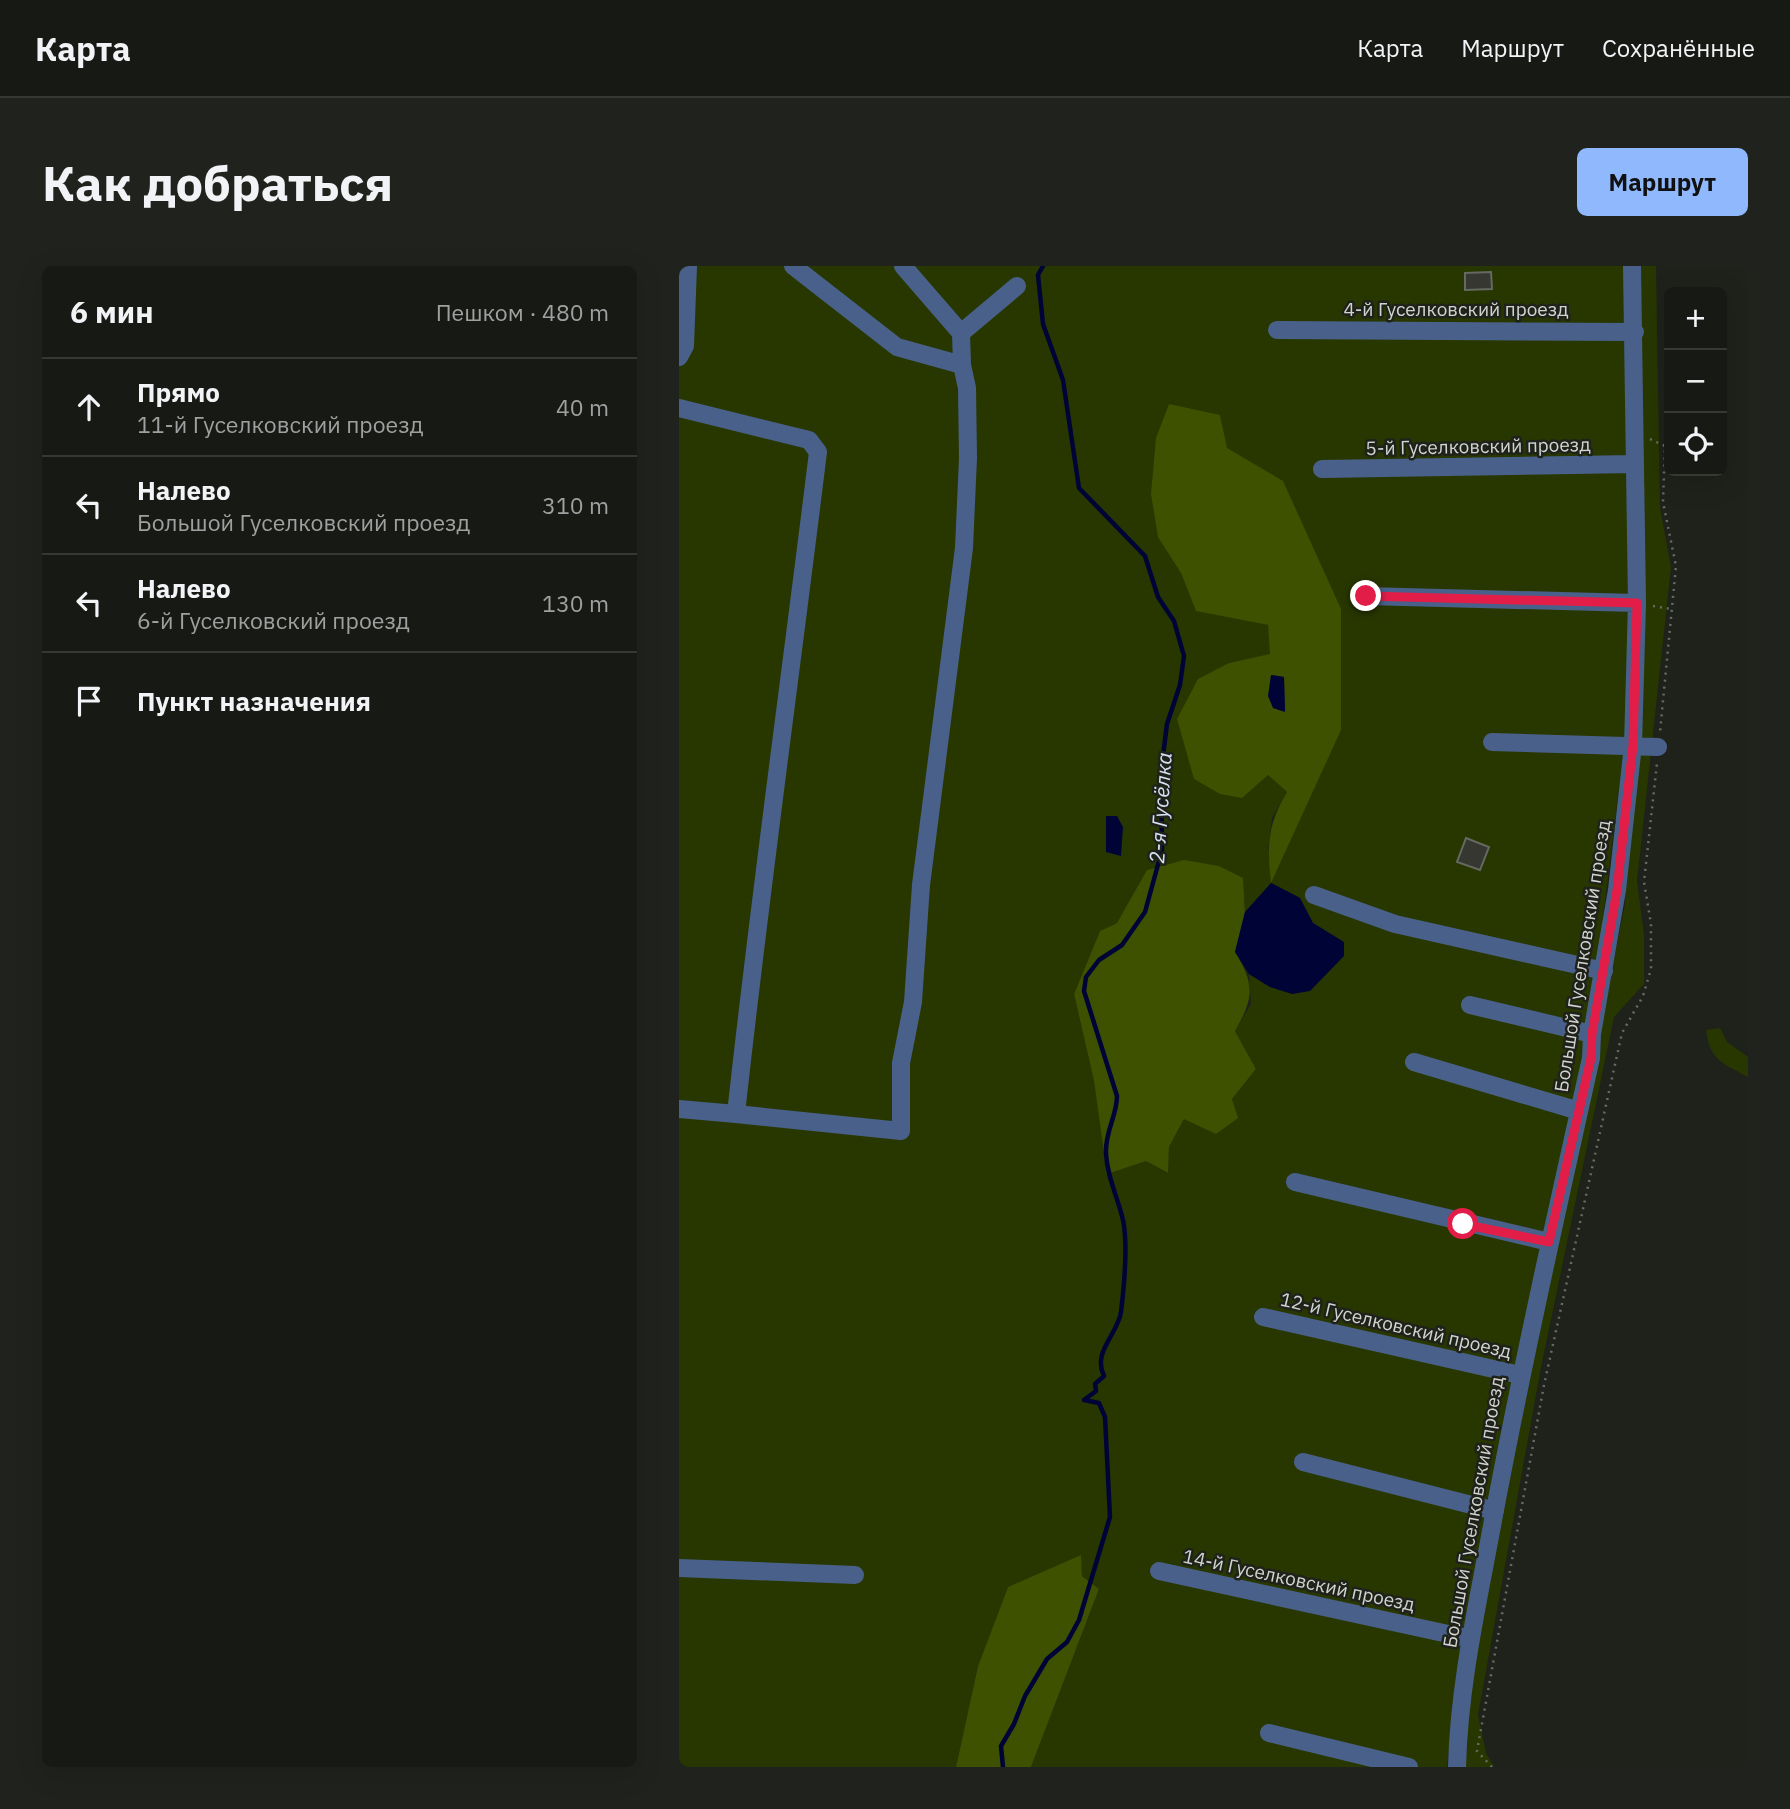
<!DOCTYPE html>
<html lang="ru">
<head>
<meta charset="utf-8">
<style>
  :root { --surface:#171a14; --page:#20231d; --text:#f1f3f6; --muted:#9ea1a0; --line:#363834; --accent:#90b8fd }
  body { margin:0; font-family:"IBM Plex Sans",sans-serif; background:var(--page); color:var(--text) }
  .controls { position:absolute; right:21px; top:21px; display:grid; overflow:hidden; border-radius:10px; box-shadow:0 7px 28px #0002 }
  .controls button { width:63px; height:63px; display:grid; place-items:center; padding:0; border:0; border-bottom:2px solid var(--line); background:var(--surface); color:var(--text); font:35px sans-serif }
  .stop { position:absolute; width:21px; height:21px; margin:-16px; border:5px solid #e11d48; border-radius:50%; background:#fff }
  .stop.end { background:#e11d48; border-color:#fff; box-shadow:0 2px 7px #0008 }
  .list { margin:0; padding:0; list-style:none }
  h2 { display:flex; justify-content:space-between; align-items:center; height:91px; margin:0; padding:0 28px; font-size:30px }
  h2 small { font-size:23px; font-weight:400; color:var(--muted) }
  .list li { display:grid; grid-template-columns:46px 1fr auto; gap:21px; align-items:center; box-sizing:border-box; height:98px; padding:0 28px; border-top:2px solid var(--line) }
  .list b { display:block; font-size:26px; white-space:nowrap }
  .list p { margin:0; font-size:23px; white-space:nowrap; color:var(--muted) }
  .list em { font-size:23px; font-style:normal; color:var(--muted) }
  .icon { flex:none; width:38px; height:38px; fill:none; stroke:currentColor; stroke-width:2; stroke-linecap:round; stroke-linejoin:round }
  .map { position:relative; flex:none; width:1069px; height:1501px; overflow:hidden; border-radius:10px }
  header { display:flex; align-items:center; gap:42px; box-sizing:border-box; height:98px; padding:0 35px; background:var(--surface); border-bottom:2px solid var(--line) }
  header strong { font-size:33px }
  nav { display:flex; gap:38px; margin-inline-start:auto; font-size:24px }
  .intro { display:flex; align-items:center; justify-content:space-between; box-sizing:border-box; height:168px; padding:0 42px }
  h1 { margin:0; font-size:49px }
  .button { padding:18px 32px; border-radius:10px; background:var(--accent); color:#111; font-size:24px; font-weight:700 }
  main { display:flex; gap:42px; padding:0 42px }
  aside { flex:1; background:var(--surface); border-radius:10px; box-shadow:0 7px 28px #0002 }
  .map>svg:first-child { display:block }
  .green { fill:#283700; fill-rule:evenodd }
  .forest { fill:#3d5100; fill-rule:evenodd }
  .water { fill:#000336 }
  .lines { fill:none; stroke-linecap:round; stroke-linejoin:round }
  .stream { stroke:#000336; stroke-width:4.5 }
  .building { fill:#353730; stroke:#666961; stroke-width:2 }
  .path { stroke:#686b65; stroke-width:2.5; stroke-dasharray:2 5; stroke-linecap:butt }
  .minor { stroke:#49618a; stroke-width:18 }
  .route { stroke:#e11d48; stroke-width:9 }
  .labels { text-anchor:middle; dominant-baseline:central; stroke-width:5; stroke-linejoin:round; paint-order:stroke }
  .street-label { font-size:19px; fill:#d1d3ce; stroke:#1f221b }
  .water-label { font-size:21px; font-style:italic; fill:#d7e1f2; stroke:#1f221b }
</style>
</head>
<body>
<header>
<strong>Карта</strong>
<nav><a>Карта</a><a>Маршрут</a><a>Сохранённые</a></nav>
</header>
<div class="intro"><h1>Как добраться</h1><a class="button">Маршрут</a></div>
<main>
<aside>
<h2>6 мин<small>Пешком · 480 m</small></h2>
<ul class="list">
<li><svg class="icon" aria-label="ahead" viewBox="0 0 24 24"><path d="M12 20V5M6 11l6-6 6 6"/></svg><div><b>Прямо</b><p>11-й Гуселковский проезд</p></div><em>40 m</em></li>
<li><svg class="icon" aria-label="left" viewBox="0 0 24 24"><path d="M17 20v-9H6M10 6l-5 5 5 5"/></svg><div><b>Налево</b><p>Большой Гуселковский проезд</p></div><em>310 m</em></li>
<li><svg class="icon" aria-label="left" viewBox="0 0 24 24"><path d="M17 20v-9H6M10 6l-5 5 5 5"/></svg><div><b>Налево</b><p>6-й Гуселковский проезд</p></div><em>130 m</em></li>
<li><svg class="icon" aria-label="arrive" viewBox="0 0 24 24"><path d="M6 21V4h12l-3 4 3 4H6"/></svg><div><b>Пункт назначения</b></div></li>
</ul>
</aside>
<div class="map">
<svg width="1069" height="1501" viewBox="0 0 1069 1501">
  <rect width="100%" height="100%" fill="#1f221b"/>
  <path class="green" d="M0 0H947L953 342 946 474 907 789 783 1382 768 1501H352L420 1323 403 1310 401 1290 329 1321 299 1400 277 1501H0ZM541 149 547 182 662 464 589 584 593 552 608 526 589 509 507 477 498 453 550 397 592 389 589 359 517 344 502 307ZM564 612 566 646 593 617 621 632 634 657 665 677 645 710 631 725 591 721 570 708 572 738 556 765 577 803 553 833 505 853 490 881 488 907 467 895 429 907 415 815 395 728 421 665 438 657 452 635Z
    M957 0H977L981 242 992 301 958 615 965 669V718L935 751 862 1101 799 1449 807 1487 815 1501H782L799 1371 946 638Z
    M1041 762 1048 776 1069 791V811C1044 797 1031 795 1027 764Z"/>
  <path class="forest" d="M490 138 541 149 548 182 604 215 662 343V464L592 617C588 579 588 560 608 526L589 509 563 532 541 528 515 513 498 453 519 413 550 397 591 388 589 359 517 345 502 307 479 271 472 228 477 172ZM593 409 605 411 606 446Z
    M505 594 540 600 564 612 566 646 556 686C576 718 575 732 556 765L577 803 553 833 559 852 537 868 505 853 490 881 489 907 467 895 428 908 415 815 395 728 421 665 438 657 468 604Z
    M402 1289 403 1310 420 1323 352 1501H277L299 1400 329 1321Z"/>
  <path class="water" d="M592 409 605 411 606 446 594 442 589 430Z
    M427 550H438L444 561 442 590 427 586Z
    M592 617 621 632 634 657 665 676V690L631 725 613 728 591 721 570 708 556 686 566 646Z"/>
  <g class="lines">
    <path class="stream" d="M324 1501 322 1480 335 1458 346 1430 368 1393 388 1376 400 1354 431 1251 426 1151 420 1137 405 1134 417 1125 416 1118 425 1110C413 1086 439 1068 442 1046 445 1021 449 978 444 954 439 932 428 911 427 887 426 865 438 850 438 830L405 725 407 711 420 694 443 679 466 646 483 584 482 506 488 458 501 419 505 390 495 355 479 331 466 290 400 222 384 114 364 58 359 9 364 0"/>
  </g>
  <path class="building" d="M812 6 813 23 786 24V7Z
    M787 572 810 581 801 604 778 596Z"/>
  <g class="lines">
    <path class="path" d="M971 173 986 180 984 236 997 300 981 466
      M974 340 992 343
      M813 1501 798 1485 865 1119 943 767 964 730 972 703V658L965 616 978 497"/>
    <path class="minor" d="M114 0 218 81 283 99 282 67 224 0
      M598 64 956 66
      M282 67 338 20
      M0 91 6 80 9 0
      M0 142 130 174 139 186C112 407 81 627 57 848L222 865V797L234 736 242 619 285 282 289 192 288 122 283 99
      M643 203 956 198
      M687 330 958 337
      M813 476 979 481
      M635 629 716 658 925 705
      M791 739 913 768
      M735 796 900 845
      M0 843 57 848
      M616 916 870 976
      M584 1051 841 1109
      M624 1196 816 1245
      M0 1302 176 1309
      M480 1305 792 1373
      M590 1467 730 1501
      M778 1501C780 1416 800 1332 815 1249 844 1096 878 944 912 792L913 768 938 624 954 479 958 337 953 0"/>
  </g>
  <g class="lines">
    <path class="route" d="M687 330 958 337 954 479 938 624 913 768 912 792 870 976 784 958"/>
  </g>
  <g class="labels">
    <g class="street-label">
      <text x="777" y="43">4-й Гуселковский проезд</text>
      <text transform="translate(799 180) rotate(-1)">5-й Гуселковский проезд</text>
      <text transform="translate(903 690) rotate(-81)">Большой Гуселковский проезд</text>
      <text transform="translate(717 1059) rotate(13)">12-й Гуселковский проезд</text>
      <text transform="translate(794 1246) rotate(-80)">Большой Гуселковский проезд</text>
      <text transform="translate(620 1314) rotate(12)">14-й Гуселковский проезд</text>
    </g>
    <g class="water-label">
      <text transform="translate(481 542) rotate(-86)">2-я Гусёлка</text>
    </g>
  </g>
</svg>
<div class="controls">
<button>+</button>
<button>−</button>
<button><svg class="icon" aria-label="locate" viewBox="0 0 24 24"><circle cx="12" cy="12" r="6"/><path d="M12 2v4M12 18v4M2 12h4M18 12h4"/></svg></button>
</div>
<div class="stop" style="left:784px;top:958px"></div>
<div class="stop end" style="left:687px;top:330px"></div>
</div>
</main>
</body>
</html>
